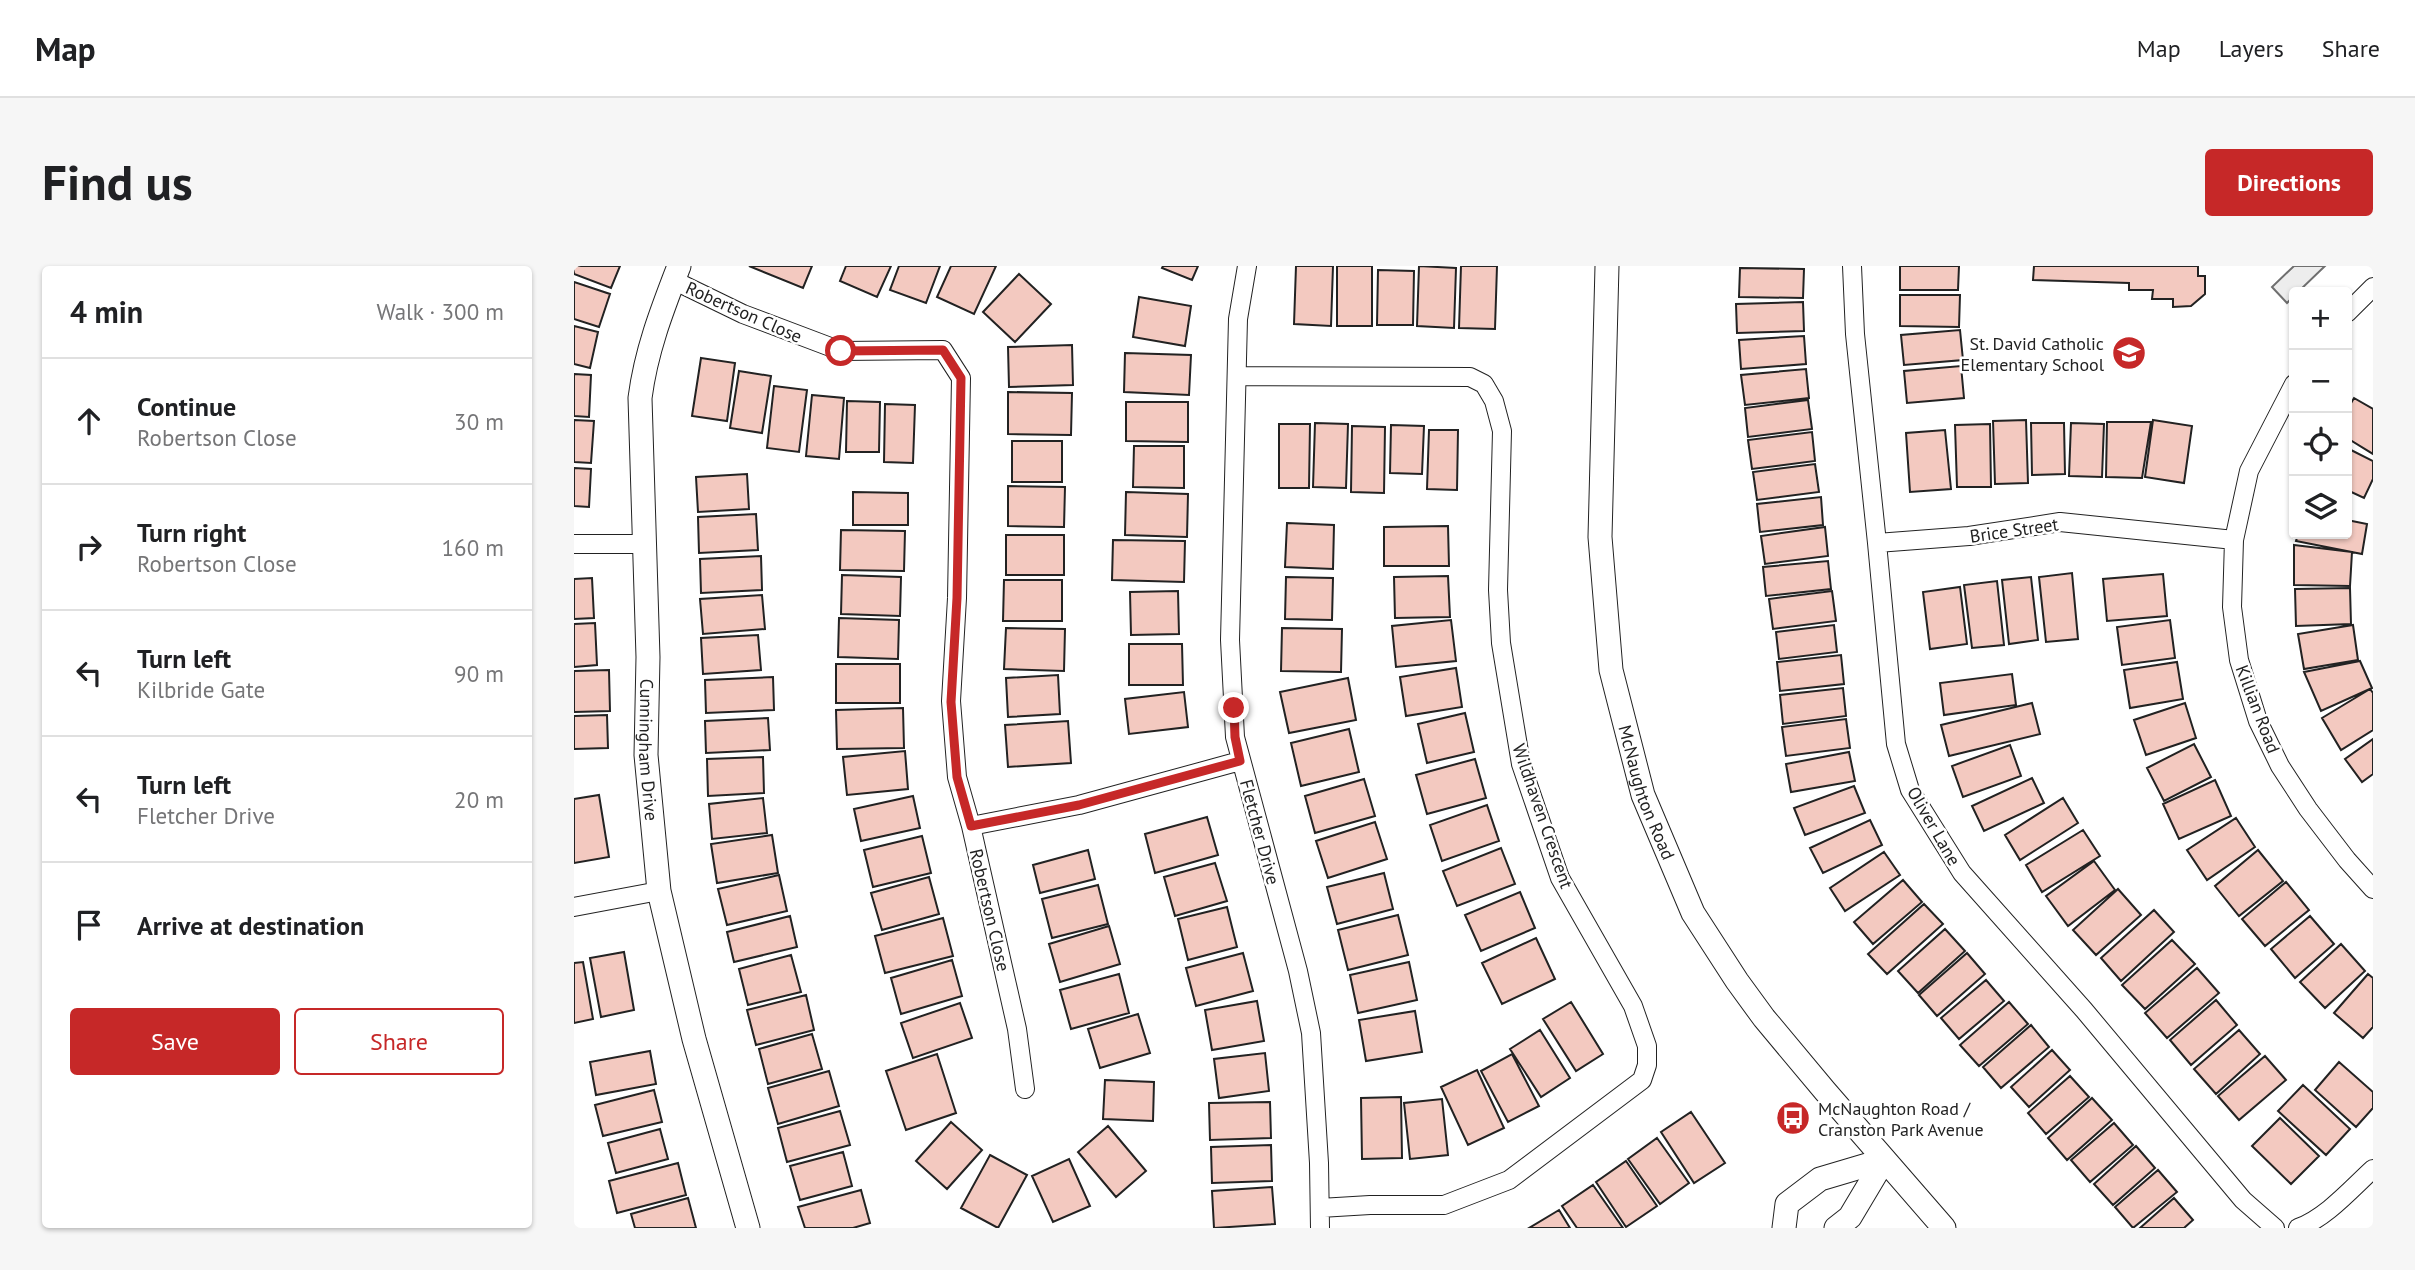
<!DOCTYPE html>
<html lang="en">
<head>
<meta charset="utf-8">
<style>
  :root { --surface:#fff; --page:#f6f6f6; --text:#202124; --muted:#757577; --line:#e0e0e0; --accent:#c62828 }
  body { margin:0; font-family:"PT Sans",sans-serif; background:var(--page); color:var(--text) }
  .controls { position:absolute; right:21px; top:21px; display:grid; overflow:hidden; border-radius:7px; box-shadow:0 2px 5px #0004 }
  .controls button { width:63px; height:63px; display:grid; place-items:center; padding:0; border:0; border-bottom:2px solid var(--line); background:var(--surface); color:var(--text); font:35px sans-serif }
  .stop { position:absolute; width:21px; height:21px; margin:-16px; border:5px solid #c62828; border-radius:50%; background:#fff }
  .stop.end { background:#c62828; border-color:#fff; box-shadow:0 2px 7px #0008 }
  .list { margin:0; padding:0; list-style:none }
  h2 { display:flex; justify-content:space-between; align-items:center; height:91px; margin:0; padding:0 28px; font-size:30px }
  h2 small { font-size:23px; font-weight:400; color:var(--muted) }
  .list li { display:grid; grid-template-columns:46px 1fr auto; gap:21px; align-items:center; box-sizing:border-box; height:126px; padding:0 28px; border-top:2px solid var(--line) }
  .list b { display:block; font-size:26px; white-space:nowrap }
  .list p { margin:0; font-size:23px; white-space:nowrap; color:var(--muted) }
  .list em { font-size:23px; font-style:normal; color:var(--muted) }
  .actions { display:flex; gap:14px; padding:21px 28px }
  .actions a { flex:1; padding:16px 0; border:2px solid var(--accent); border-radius:7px; text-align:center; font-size:24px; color:var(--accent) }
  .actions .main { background:var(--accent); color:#fff }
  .icon { flex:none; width:38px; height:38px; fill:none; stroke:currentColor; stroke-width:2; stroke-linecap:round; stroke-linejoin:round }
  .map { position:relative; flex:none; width:1799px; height:962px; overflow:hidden; border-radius:7px }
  header { display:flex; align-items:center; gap:42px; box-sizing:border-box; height:98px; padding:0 35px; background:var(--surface); border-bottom:2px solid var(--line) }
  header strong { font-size:33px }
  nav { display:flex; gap:38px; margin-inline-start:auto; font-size:24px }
  .intro { display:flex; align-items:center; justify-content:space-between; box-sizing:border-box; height:168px; padding:0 42px }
  h1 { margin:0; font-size:49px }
  .button { padding:18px 32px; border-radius:7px; background:var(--accent); color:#fff; font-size:24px; font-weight:700 }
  main { display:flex; gap:42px; padding:0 42px }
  aside { flex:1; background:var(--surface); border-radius:7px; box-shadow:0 2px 5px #0004 }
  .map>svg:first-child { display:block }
  .parking { fill:#ededed; stroke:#6f6f6f; stroke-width:2 }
  .building { fill:#f3c9c0; stroke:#222; stroke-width:2 }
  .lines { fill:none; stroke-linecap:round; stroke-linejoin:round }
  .minor-casing { stroke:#222; stroke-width:20 }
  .tertiary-casing { stroke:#222; stroke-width:25 }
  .minor { stroke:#fff; stroke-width:18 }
  .tertiary { stroke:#fff; stroke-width:23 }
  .route { stroke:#c62828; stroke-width:9 }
  .labels { text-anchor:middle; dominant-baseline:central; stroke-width:5; stroke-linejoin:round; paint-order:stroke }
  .street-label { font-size:18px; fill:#222; stroke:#fff }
  .poi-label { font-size:18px; fill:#222; stroke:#fff; text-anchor:end }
</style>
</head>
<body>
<header>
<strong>Map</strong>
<nav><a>Map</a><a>Layers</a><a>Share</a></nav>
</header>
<div class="intro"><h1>Find us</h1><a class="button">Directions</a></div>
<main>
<aside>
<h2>4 min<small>Walk · 300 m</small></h2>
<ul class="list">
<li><svg class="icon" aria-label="ahead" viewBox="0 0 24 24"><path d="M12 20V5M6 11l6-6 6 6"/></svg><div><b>Continue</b><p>Robertson Close</p></div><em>30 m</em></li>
<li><svg class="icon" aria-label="right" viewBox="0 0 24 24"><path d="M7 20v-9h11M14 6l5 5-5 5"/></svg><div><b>Turn right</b><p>Robertson Close</p></div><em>160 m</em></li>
<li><svg class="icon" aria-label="left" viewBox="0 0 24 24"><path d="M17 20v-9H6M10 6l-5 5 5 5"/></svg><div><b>Turn left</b><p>Kilbride Gate</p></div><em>90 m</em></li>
<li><svg class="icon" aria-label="left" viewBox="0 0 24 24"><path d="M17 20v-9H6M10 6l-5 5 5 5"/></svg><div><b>Turn left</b><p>Fletcher Drive</p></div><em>20 m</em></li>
<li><svg class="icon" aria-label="arrive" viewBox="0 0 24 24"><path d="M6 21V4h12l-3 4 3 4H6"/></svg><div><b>Arrive at destination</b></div></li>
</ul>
<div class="actions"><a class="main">Save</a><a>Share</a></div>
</aside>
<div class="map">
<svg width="1799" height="962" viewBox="0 0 1799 962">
  <rect width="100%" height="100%" fill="#fff"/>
  <path class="parking" d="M1720 0H1751L1724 26H1720V30L1713 37 1698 21Z"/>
  <path class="building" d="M0 0H46L37 22 0 8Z
    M175 0H238L229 22Z
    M272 0H317L303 31 266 15Z
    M325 0H366L352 37 316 24Z
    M377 0H422L400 48 363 31Z
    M589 0H624L618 14 588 2Z
    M722 0H759L757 60 720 58Z
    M763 0H798V60H763Z
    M845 0 882 2 880 62 843 60Z
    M887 0H923L921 63 885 62Z
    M1326 0H1385L1384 24H1326Z
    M1460 0H1624V10H1631V28L1617 40 1599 41V33H1578L1579 24H1555V17L1459 14Z
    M1166 2 1230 3 1229 32 1165 31Z
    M804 4 840 5 839 59H803Z
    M445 8 477 38 441 76 409 46Z
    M0 16 36 28 25 61 0 53Z
    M1326 29H1386L1385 61 1326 60Z
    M565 31 617 40 611 80 559 71Z
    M1229 36 1230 65 1163 67 1162 38Z
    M0 60 24 66 16 102 0 98Z
    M1386 64 1389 94 1330 99 1327 69Z
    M1230 70 1232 98 1167 103 1165 74Z
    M498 79 499 119 435 121 434 81Z
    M551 87 617 89 615 129 550 126Z
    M127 92 161 97 153 155 118 150Z
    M1387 100 1390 132 1333 137 1330 105Z
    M1232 103 1235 132 1171 139 1167 109Z
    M165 105 197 110 188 167 156 162Z
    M0 108 17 109 15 151 0 150Z
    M200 120 233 124 225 186 193 182Z
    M434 126 498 127 497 169 434 168Z
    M238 129 270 132 265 193 232 190Z
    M1780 132 1799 143V188L1773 172V144Z
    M1234 134 1238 163 1174 171 1171 142Z
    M273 135 306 136 305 186H272Z
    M552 136H614V176L552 175Z
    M311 138 341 139 339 197 310 196Z
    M0 154 20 155 17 197 0 196Z
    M1452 154 1454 217 1421 218 1419 155Z
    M1579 154 1618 160 1610 217 1571 211Z
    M1533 156H1577L1568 212 1532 211Z
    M741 157 774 158 772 222 739 221Z
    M1457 157H1490L1491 208 1458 209Z
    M1497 157 1530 158 1528 211 1495 210Z
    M705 158H736L735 222H705Z
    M1416 158 1417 221H1383L1381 159Z
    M817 159 850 160 848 208 816 207Z
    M778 160 811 161 810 227 777 226Z
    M855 164H884L883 224 853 223Z
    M1371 164 1377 223 1336 226 1332 167Z
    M1238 166 1241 195 1178 203 1174 174Z
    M438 175H488V216H438Z
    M560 180H610V222L559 221Z
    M1773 182 1799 195V213L1790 232 1773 224Z
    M1241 198 1245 226 1183 234 1179 206Z
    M0 202 17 203 15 241 0 240Z
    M173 208 175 243 124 246 122 211Z
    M434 220 491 221 490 261 434 260Z
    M279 226 334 227V259H279Z
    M552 226 614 228 613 271 551 269Z
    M1247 231 1249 259 1186 266 1183 238Z
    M182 248 184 284 125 287 124 251Z
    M1773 254 1793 258 1788 288 1722 275 1724 268H1773Z
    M713 257 760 259 759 303 711 301Z
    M874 260 875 300H810V261Z
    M1251 261 1254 290 1191 298 1187 270Z
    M267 264 331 265 330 305 266 304Z
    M432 269H490V309H432Z
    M539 274 611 275 610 316 538 314Z
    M1720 279 1778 286 1776 320 1720 319Z
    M187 290 188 324 127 327 126 293Z
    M1254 295 1257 323 1192 330 1189 301Z
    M1498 307 1504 373 1472 376 1465 311Z
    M1589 308 1593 350 1533 355 1529 313Z
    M268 309 327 311 326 350 267 348Z
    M874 310 876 351 821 352 820 311Z
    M712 311 759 312 758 354 711 353Z
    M1457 311 1464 374 1435 378 1428 314Z
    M18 312 20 352 0 353V313Z
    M430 314H488V355H429Z
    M1423 315 1430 379 1398 382 1390 319Z
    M1386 321 1393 378 1356 383 1349 326Z
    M1776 322 1777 358 1722 360 1721 323Z
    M604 325 605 368 557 369 556 326Z
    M1258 325 1262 355 1199 363 1195 333Z
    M188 329 191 363 129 368 126 333Z
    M265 352 325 354 324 393 264 391Z
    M877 354 882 395 822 401 818 360Z
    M1596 354 1601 392 1548 399 1543 361Z
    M21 357 23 399 0 401V358Z
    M1260 359 1263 386 1205 393 1202 366Z
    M1779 359 1784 394 1730 403 1724 368Z
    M432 362 491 363 490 405 430 403Z
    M708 362 768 363 767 406 707 405Z
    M184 369 187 404 129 408 127 372Z
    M555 378H608L609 419H555Z
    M1267 389 1270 418 1206 425 1203 396Z
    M1786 395 1798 422 1747 445 1730 406Z
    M1603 396 1609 433 1556 442 1550 404Z
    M262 398H326V437H262Z
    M882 402 888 441 832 450 826 411Z
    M35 404 36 445 0 446V405Z
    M1438 408 1442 439 1370 449 1366 417Z
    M484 409 486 448 434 451 432 412Z
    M199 411 200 444 132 447 131 414Z
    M774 412 782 454 715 467 706 426Z
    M1269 422 1272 450 1209 458 1206 429Z
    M1796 423 1799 427V464L1767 484 1748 452Z
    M610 426 614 461 555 468 551 433Z
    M1458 437 1466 468 1375 490 1367 459Z
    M1611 437 1622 472 1572 489 1560 454Z
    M329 442 330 482 263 483 262 444Z
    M891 447 900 486 853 497 844 458Z
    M33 449 34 482 0 483V450Z
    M194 452 196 484 132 487 131 455Z
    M1272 453 1276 482 1212 490 1208 461Z
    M494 455 497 497 434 501 431 459Z
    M775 463 785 506 727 520 717 477Z
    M1799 473V508L1788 516 1771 493Z
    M1620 478 1637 511 1590 535 1573 502Z
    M1436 479 1447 510 1389 531 1378 500Z
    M331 485 334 523 273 529 269 491Z
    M1275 486 1281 515 1217 526 1212 498Z
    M189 491 190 527 134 530 133 493Z
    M901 493 912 532 853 548 842 509Z
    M1458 512 1470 537 1410 565 1398 540Z
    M790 513 801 550 741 567 731 530Z
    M1641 514 1657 550 1605 573 1589 538Z
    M1280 520 1291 547 1231 569 1220 542Z
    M25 529 35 591 0 597V533Z
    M339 530 346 562 287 575 280 543Z
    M189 532 193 567 138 573 135 538Z
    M1489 532 1504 557 1446 594 1431 569Z
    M913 539 925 575 868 595 856 559Z
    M633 551 644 589 581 607 571 568Z
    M1662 552 1681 581 1633 614 1613 584Z
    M1296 554 1308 579 1249 607 1236 582Z
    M801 556 813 593 754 612 742 575Z
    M1509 564 1526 590 1468 626 1452 599Z
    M198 569 204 607 143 617 137 578Z
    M348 570 357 607 299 621 290 584Z
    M927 582 941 618 883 640 869 605Z
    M514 584 521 613 466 627 459 599Z
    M1684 584 1709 615 1665 650 1641 620Z
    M1310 586 1326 609 1271 645 1256 622Z
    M1520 595 1541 624 1494 660 1472 630Z
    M641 597 653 635 601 650 590 611Z
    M810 607 819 643 763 658 753 621Z
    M205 609 213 645 153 659 144 623Z
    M355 611 365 648 308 664 297 627Z
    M1329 614 1348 636 1299 678 1280 656Z
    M1712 616 1735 644 1691 680 1668 653Z
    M524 619 534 658 478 672 468 633Z
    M1544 623 1567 649 1522 689 1499 664Z
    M946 626 961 662 907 685 891 649Z
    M1350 638 1369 658 1313 708 1294 688Z
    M653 641 663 681 614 694 604 653Z
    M1580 644 1600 666 1547 715 1527 692Z
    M824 649 834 689 774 704 764 664Z
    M216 650 223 681 160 696 153 666Z
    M1736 650 1760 678 1721 712 1697 683Z
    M369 652 379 690 311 707 301 670Z
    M535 660 546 698 486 716 475 678Z
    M1371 663 1391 685 1344 727 1324 705Z
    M962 672 981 713 928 738 908 697Z
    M1598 674 1621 698 1571 743 1548 719Z
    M1767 678 1791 705 1751 742 1726 716Z
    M50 686 60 744 27 751 16 692Z
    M669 687 679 725 622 740 612 702Z
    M1393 687 1411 708 1363 750 1345 729Z
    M217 689 227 726 174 739 165 703Z
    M378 694 388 730 327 748 317 712Z
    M9 696 19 753 0 757V697Z
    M835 696 843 734 784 747 776 709Z
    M1623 702 1645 727 1593 772 1571 747Z
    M545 708 555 747 497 763 486 724Z
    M1794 708 1799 712V761L1789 772 1760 747Z
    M1412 714 1430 735 1385 773 1367 752Z
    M232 729 240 764 182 779 173 744Z
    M1642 734 1663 759 1617 799 1596 774Z
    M683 735 690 775 638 784 631 744Z
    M997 736 1029 788 1002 805 969 753Z
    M1435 736 1454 758 1405 800 1386 779Z
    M386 737 398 772 339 792 327 757Z
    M841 745 848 786 792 795 785 754Z
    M564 748 576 787 526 802 514 763Z
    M1457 759 1475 781 1427 822 1409 801Z
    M966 764 996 812 967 831 936 783Z
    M1665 764 1686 788 1642 828 1620 803Z
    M238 768 248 803 194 818 185 783Z
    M1478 784 1496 804 1455 841 1437 821Z
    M76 785 82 818 22 829 16 796Z
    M691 787 695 825 645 832 640 793Z
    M363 788 382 847 332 864 312 805Z
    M938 788 965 840 934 856 907 805Z
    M1691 790 1712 814 1665 854 1644 830Z
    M1765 796 1799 826V842L1782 861 1741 824Z
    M903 804 930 862 894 879 867 821Z
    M255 805 265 840 204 858 194 822Z
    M1496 810 1515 831 1472 868 1454 847Z
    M531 814 580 816 579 855 529 853Z
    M1729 819 1776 863 1752 889 1704 845Z
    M80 824 88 856 29 870 21 839Z
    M827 831 828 892 788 893 787 832Z
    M1518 832 1538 854 1493 894 1474 872Z
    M868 833 874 889 836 893 830 837Z
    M696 836 697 872 636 874 635 837Z
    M266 845 276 879 213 896 204 862Z
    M1117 846 1151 897 1120 917 1087 866Z
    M1706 852 1745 890 1717 918 1678 880Z
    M377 856 408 884 373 923 342 895Z
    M1540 857 1559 879 1516 916 1497 894Z
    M534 860 572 905 542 931 504 886Z
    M86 863 94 893 42 907 34 877Z
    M1083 872 1115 917 1086 938 1054 893Z
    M697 879 698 915 638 917 637 881Z
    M1562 880 1581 902 1539 939 1520 918Z
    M269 886 278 920 226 934 216 900Z
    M416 889 453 909 424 962 387 942Z
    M495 893 516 940 479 956 458 910Z
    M1052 895 1083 940 1052 961 1022 916Z
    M104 897 112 929 43 947 35 915Z
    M1584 904 1603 926 1559 962 1541 941Z
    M1019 919 1049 962H1003L988 940Z
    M698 921 701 958 640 962 638 925Z
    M287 924 296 957 279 962H231L224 941Z
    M114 932 122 962H61L57 948Z
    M1600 932 1619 954 1610 962H1566Z
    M985 944 996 962H955Z"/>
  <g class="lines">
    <g class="minor-casing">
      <path id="minor" d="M673 0 664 53 656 374 661 471 724 705 737 767 745 897 746 962
        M1278 0 1281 68 1303 277 1322 478 1336 524 1388 607 1510 744 1669 934 1701 962
        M99 14 169 48 267 85 369 84 387 112 383 332 377 435 383 511 397 560 443 763 451 823
        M1773 47 1799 21
        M663 110 896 111 910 118 920 135 928 165 924 324 927 377 947 498 986 612 1059 740 1073 780V799L1068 814 935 914 870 939H796L746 942
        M1720 118 1675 205 1660 274 1658 341 1665 394 1684 455 1706 500 1734 543 1773 594 1799 623
        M1303 277 1395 270 1486 256 1660 274
        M0 278H71
        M397 560 505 539 666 495
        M0 641 85 625
        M1724 962C1752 952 1777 923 1799 903"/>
    </g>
    <g class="tertiary-casing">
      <g id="tertiary">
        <path id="s1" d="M105 0C88 44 72 85 66 132L74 391 72 489 85 625 120 773 174 962"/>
        <path id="s2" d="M1033 0 1026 271 1037 404 1069 529 1119 647 1163 715 1190 752 1251 825 1370 962"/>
        <path d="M1210 962 1213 938 1246 913 1310 894"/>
        <path d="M1262 962 1276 951 1310 894"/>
      </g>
    </g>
    <use href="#minor" class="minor"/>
    <use href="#tertiary" class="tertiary"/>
  </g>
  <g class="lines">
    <path class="route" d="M267 85 369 84 387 112 383 332 377 436 383 511 397 560 505 539 666 495 661 471 660 442"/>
  </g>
  <defs>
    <g id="school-disc" transform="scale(1.75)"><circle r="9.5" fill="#c62828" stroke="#fff"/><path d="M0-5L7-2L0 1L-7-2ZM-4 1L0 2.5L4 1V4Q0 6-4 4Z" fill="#fff"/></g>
    <g id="bus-disc" transform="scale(1.75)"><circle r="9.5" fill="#c62828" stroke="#fff"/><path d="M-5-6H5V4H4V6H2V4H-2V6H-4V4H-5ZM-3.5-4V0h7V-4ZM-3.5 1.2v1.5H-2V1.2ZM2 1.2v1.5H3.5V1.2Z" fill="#fff"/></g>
  </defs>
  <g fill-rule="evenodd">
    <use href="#school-disc" x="1555" y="87"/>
    <use href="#bus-disc" x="1219" y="852"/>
  </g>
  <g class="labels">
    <g class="street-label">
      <text transform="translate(170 46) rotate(24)">Robertson Close</text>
      <text transform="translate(1440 264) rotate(-8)">Brice Street</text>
      <text transform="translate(1684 443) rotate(69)">Killian Road</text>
      <text stroke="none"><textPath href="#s1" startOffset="490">Cunningham Drive</textPath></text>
      <text stroke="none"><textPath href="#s2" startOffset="532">McNaughton Road</textPath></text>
      <text transform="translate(969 550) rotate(71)">Wildhaven Crescent</text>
      <text transform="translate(1360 560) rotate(60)">Oliver Lane</text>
      <text transform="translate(686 566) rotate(75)">Fletcher Drive</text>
      <text transform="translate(416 644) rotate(77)">Robertson Close</text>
    </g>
    <g class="poi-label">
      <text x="1530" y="77">St. David Catholic<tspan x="1530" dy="21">Elementary School</tspan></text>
      <text x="1244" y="842" text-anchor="start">McNaughton Road /<tspan x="1244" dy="21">Cranston Park Avenue</tspan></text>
    </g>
  </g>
</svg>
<div class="controls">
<button>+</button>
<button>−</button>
<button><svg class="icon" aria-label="locate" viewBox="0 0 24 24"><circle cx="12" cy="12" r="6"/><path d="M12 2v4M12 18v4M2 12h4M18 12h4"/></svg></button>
<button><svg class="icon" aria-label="layers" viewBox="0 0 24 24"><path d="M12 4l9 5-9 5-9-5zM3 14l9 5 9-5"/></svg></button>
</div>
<div class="stop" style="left:267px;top:85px"></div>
<div class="stop end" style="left:660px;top:442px"></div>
</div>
</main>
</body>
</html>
